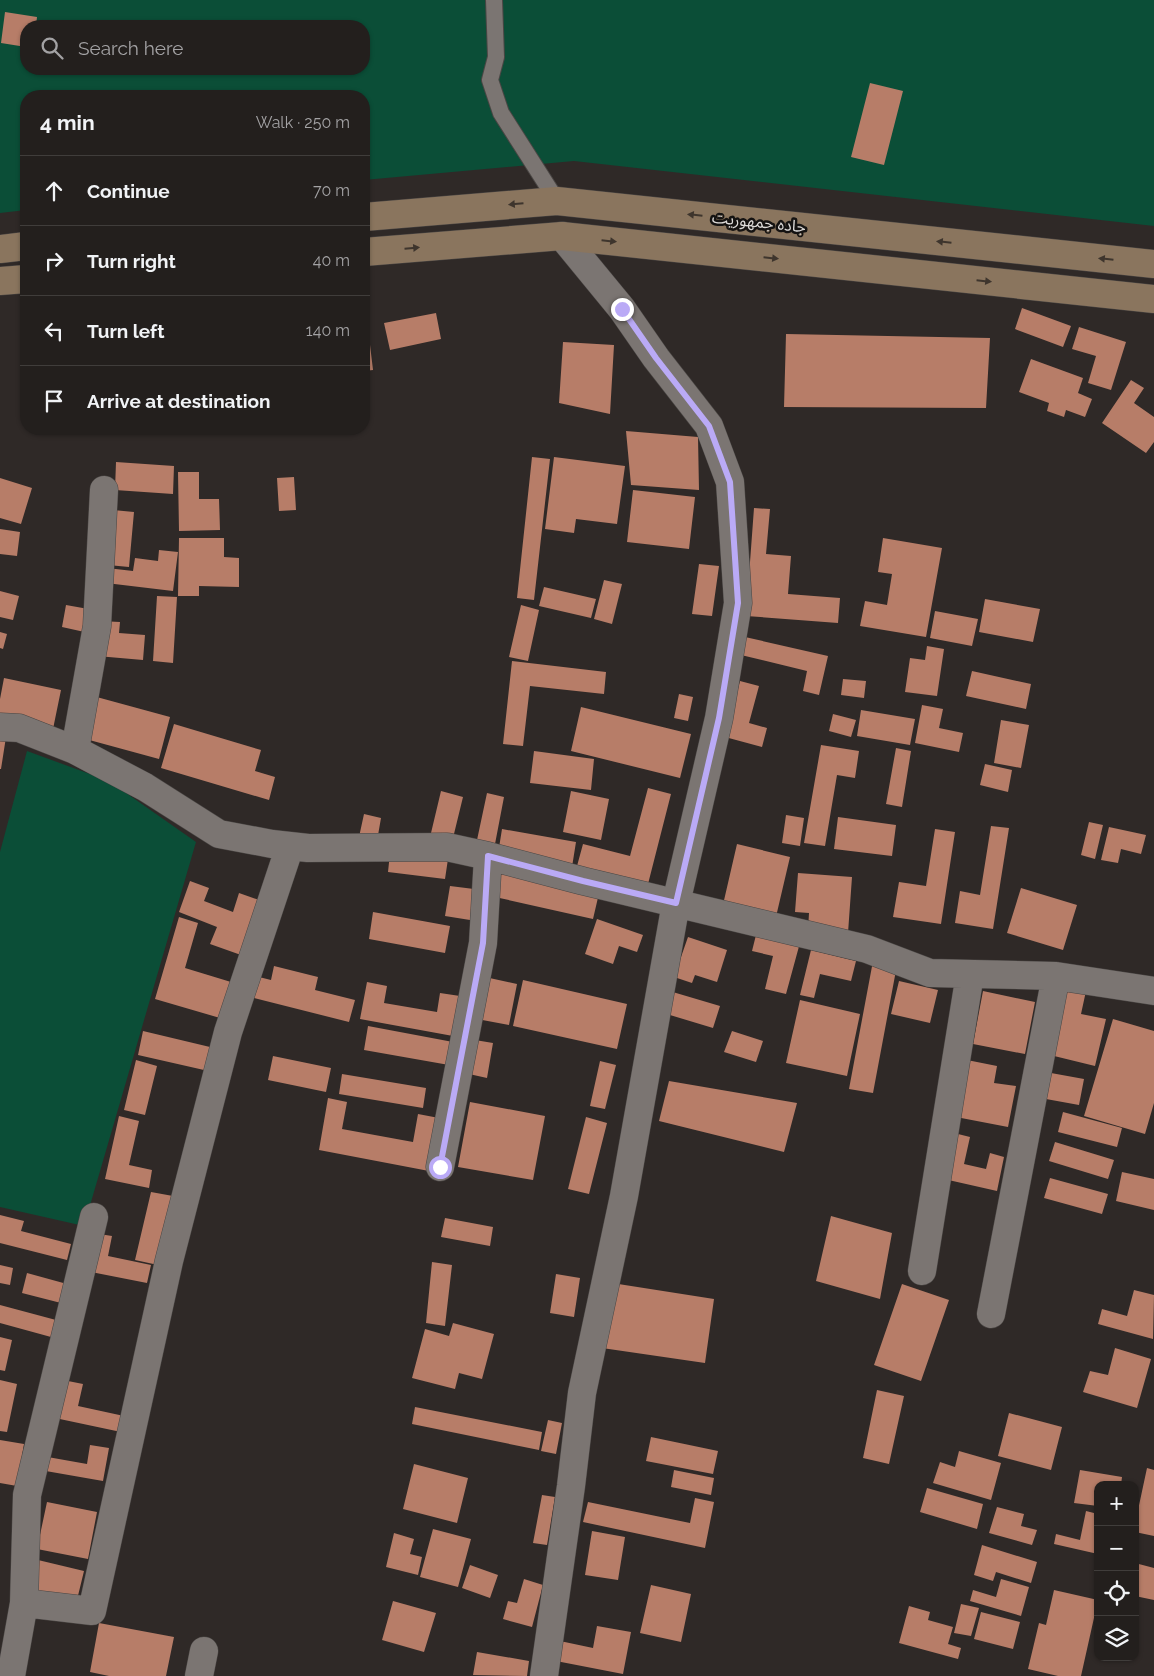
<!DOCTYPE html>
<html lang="en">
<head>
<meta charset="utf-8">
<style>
  :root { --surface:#231f1d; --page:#2b2726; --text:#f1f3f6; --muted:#a3a2a4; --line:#403d3b }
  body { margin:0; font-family:Raleway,"Noto Sans Arabic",sans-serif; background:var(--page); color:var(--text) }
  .controls { position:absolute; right:15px; bottom:15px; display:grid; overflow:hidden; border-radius:10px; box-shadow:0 1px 4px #0004 }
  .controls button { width:45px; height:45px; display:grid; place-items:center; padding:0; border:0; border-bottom:1px solid var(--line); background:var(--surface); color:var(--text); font:25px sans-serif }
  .stop { position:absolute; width:15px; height:15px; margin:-11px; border:4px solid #baaaf6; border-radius:50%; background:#fff }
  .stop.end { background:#baaaf6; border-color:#fff; box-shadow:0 1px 5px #0008 }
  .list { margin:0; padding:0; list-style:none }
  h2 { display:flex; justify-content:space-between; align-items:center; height:65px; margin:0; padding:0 20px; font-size:21px }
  h2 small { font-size:16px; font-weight:400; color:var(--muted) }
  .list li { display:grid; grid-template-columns:32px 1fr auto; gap:15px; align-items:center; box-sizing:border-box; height:70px; padding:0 20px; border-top:1px solid var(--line) }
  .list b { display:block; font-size:19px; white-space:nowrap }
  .list em { font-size:16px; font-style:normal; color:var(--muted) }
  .icon { flex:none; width:28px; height:28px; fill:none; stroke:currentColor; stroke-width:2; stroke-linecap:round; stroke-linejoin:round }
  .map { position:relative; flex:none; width:1154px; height:1676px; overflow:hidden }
  .search { position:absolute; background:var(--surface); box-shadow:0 1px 4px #0004; left:20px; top:20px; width:350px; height:55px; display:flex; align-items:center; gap:12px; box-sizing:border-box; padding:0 18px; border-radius:20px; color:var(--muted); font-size:19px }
  .panel { position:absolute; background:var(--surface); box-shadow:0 1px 4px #0004; left:20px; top:90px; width:350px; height:345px; border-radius:20px }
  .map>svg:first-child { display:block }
  .green { fill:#0b4e37; fill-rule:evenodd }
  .building { fill:#b77d68 }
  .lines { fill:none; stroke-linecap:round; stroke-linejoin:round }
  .service-casing { stroke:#4a4644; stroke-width:18 }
  .minor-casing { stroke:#4a4644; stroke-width:29 }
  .secondary-casing { stroke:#4a4644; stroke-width:29 }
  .service { stroke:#7b7572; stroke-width:16 }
  .minor { stroke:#7b7572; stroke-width:28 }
  .secondary { stroke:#8a755e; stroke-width:28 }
  .oneway { fill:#3e352d }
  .route { stroke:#baaaf6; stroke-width:6 }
  .labels { text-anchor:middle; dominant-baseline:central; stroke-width:5; stroke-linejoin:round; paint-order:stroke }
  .street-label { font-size:16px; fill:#dddad8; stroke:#151312 }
</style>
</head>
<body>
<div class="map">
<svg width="1154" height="1676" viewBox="0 0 1154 1676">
  <rect width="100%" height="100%" fill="#2f2927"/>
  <path class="green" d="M0 0H1154V226L574 161 364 180V96H26V210L0 213ZM26 26H364V69H26Z
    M27 751 109 781 196 842 84 1226 0 1207V852Z"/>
  <path class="building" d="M5 12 37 17 36 26H26V47L1 43Z
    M870 83 903 91 884 165 851 157Z
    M1022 308 1071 326 1063 347 1015 329Z
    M436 313 441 339 390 350 384 323Z
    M1079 327 1126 342 1111 390 1088 383 1096 356 1072 349Z
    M368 328 373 370 364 371V329Z
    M786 334 990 338 986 408 784 407Z
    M563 342 614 345 610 414 559 403Z
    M1031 359 1083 378 1078 393 1092 399 1085 417 1066 410 1064 417 1047 411 1049 403 1019 392Z
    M1131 380 1144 388 1134 403 1154 417V442L1146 453 1102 423Z
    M626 431 698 437 699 490 631 485Z
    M532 457 550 459 534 600 517 598Z
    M554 457 625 466 617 524 576 519 574 533 545 529Z
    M116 462 174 466 173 494 115 490Z
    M178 472H199V499H219L220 530 179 531Z
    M294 477 296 510 279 511 277 478Z
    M0 478 32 488 21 524 0 518Z
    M633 490 695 497 689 549 627 542Z
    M754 508 770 509 766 554 791 556 788 594 840 598 838 623 746 616Z
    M113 510 134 512 129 567 108 565Z
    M0 529 20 532 17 556 0 554Z
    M179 538H224V557L239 558V587L199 586V596H178Z
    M883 538 942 548 926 637 860 626 865 601 887 605 892 574 878 572Z
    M159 550 178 552 173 591 106 583 107 568 133 571 135 558 158 561Z
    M699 564 719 566 712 616 692 614Z
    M604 580 622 584 612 624 594 619Z
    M544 587 596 599 591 618 539 606Z
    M0 591 19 596 13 620 0 617Z
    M157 596 177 597 173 663 153 661Z
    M985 599 1040 609 1033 642 979 632Z
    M66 605 94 610 89 633 62 627Z
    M521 605 539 610 528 661 509 657Z
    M935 611 978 619 972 646 930 638Z
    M100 621 120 622 119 633 145 635 143 660 97 656Z
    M0 632 7 634 3 649 0 648Z
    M745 637 828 656 819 695 803 691 807 671 741 655Z
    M927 646 944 649 937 696 905 692 910 658 925 660Z
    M512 661 606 672 604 694 530 686 523 746 503 744Z
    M972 671 1031 684 1026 709 966 696Z
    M4 678 61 690 53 729 0 719V699Z
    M843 679 866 681 864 698 841 695Z
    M740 681 759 686 749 723 767 728 762 747 725 737Z
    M679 694 693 697 688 721 674 718Z
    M93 696 170 717 159 759 82 738Z
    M922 705 943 709 939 728 963 733 959 752 915 743Z
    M581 707 691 734 680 778 571 751Z
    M861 710 915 719 910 745 857 736Z
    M833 714 856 720 851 737 829 731Z
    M1001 720 1029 725 1021 768 994 763Z
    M174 724 261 750 255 771 275 777 269 800 161 768Z
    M0 736 6 737 1 769H0Z
    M821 745 859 751 855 778 837 775 825 846 804 843Z
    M896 748 911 751 902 807 886 804Z
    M534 751 594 759 591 790 530 783Z
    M985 764 1012 770 1008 792 980 785Z
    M648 788 671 794 648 884 577 866 583 844 630 856Z
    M441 791 463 797 453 838 431 833Z
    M571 791 609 799 601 840 563 832Z
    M487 793 504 797 495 844 477 840Z
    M364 814 381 818 377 841 359 837Z
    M786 815 804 818 800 846 782 843Z
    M838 817 896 825 892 856 834 849Z
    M1089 822 1103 825 1095 859 1081 855Z
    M991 826 1009 828 993 929 955 923 960 891 980 895Z
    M1109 827 1146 835 1141 854 1121 849 1118 863 1101 860Z
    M502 829 576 842 572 867 498 854Z
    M935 829 955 832 941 924 893 917 899 882 926 886Z
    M737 844 790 857 775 921 722 909Z
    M390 853 448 859 445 879 388 872Z
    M502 867 600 889 593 919 495 897Z
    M798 873 852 877 848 933 808 930 809 913 795 912Z
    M190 881 209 888 204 901 233 912 239 893 262 901 241 955 210 944 217 927 179 912Z
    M450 886 474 889 470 920 445 916Z
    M1021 888 1077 905 1063 950 1007 933Z
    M373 912 450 926 445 953 369 939Z
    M179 917 198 923 185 968 231 982 220 1018 155 999Z
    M597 919 643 935 637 952 619 946 613 964 585 954Z
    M758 927 801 939 786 994 765 989 773 956 752 951Z
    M688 937 727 950 717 982 695 975 692 983 674 977Z
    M811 950 856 961 851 981 820 974 814 998 800 995Z
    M873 961 897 965 873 1093 849 1089Z
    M274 966 318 977 315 990 355 1000 349 1022 246 996 251 975 271 980Z
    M485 977 517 984 509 1025 477 1019Z
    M523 980 627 1004 617 1049 513 1026Z
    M899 981 938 990 930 1023 891 1014Z
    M367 982 387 986 384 1003 437 1012 440 993 460 996 453 1036 360 1019Z
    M1065 986 1086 991 1081 1014 1106 1019 1095 1066 1050 1055Z
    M666 990 720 1006 713 1028 660 1012Z
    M983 991 1035 1002 1025 1054 973 1044Z
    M800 1000 860 1014 847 1076 786 1063Z
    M1113 1019 1154 1031V1103L1145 1134 1084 1116Z
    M368 1026 453 1042 449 1065 364 1050Z
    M143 1031 210 1047 204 1070 138 1055Z
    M732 1031 763 1041 756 1062 724 1052Z
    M475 1040 493 1043 487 1078 469 1074Z
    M273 1056 331 1068 326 1092 268 1080Z
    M136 1060 157 1066 145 1115 124 1110Z
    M967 1060 997 1066 994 1083 1016 1086 1008 1127 956 1117Z
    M600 1061 616 1065 605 1109 590 1106Z
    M1040 1071 1084 1079 1079 1105 1035 1097Z
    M342 1074 426 1088 423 1108 339 1094Z
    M669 1081 797 1103 784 1152 659 1121Z
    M328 1098 347 1102 342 1129 413 1142 418 1114 439 1118 429 1171 319 1150Z
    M470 1102 545 1116 533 1180 458 1167Z
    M1063 1112 1122 1128 1117 1147 1058 1132Z
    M119 1116 139 1121 129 1165 152 1170 149 1188 105 1179Z
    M586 1117 607 1123 589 1194 568 1189Z
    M954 1133 970 1137 964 1164 986 1169 990 1153 1004 1157 997 1191 944 1179Z
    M1055 1142 1114 1160 1108 1179 1049 1161Z
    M1122 1172 1154 1179V1210L1116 1201Z
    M1050 1178 1108 1194 1102 1214 1044 1198Z
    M151 1192 173 1196 158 1265 135 1260Z
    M0 1215 24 1221 21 1231 71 1244 67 1260 0 1243Z
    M831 1216 892 1233 880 1299 816 1281Z
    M445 1218 493 1227 490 1246 441 1237Z
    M93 1233 112 1236 108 1256 151 1265 147 1283 86 1271Z
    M432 1262 452 1265 445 1326 426 1323Z
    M0 1265 13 1268 10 1285 0 1283Z
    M27 1273 67 1284 61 1303 22 1293Z
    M556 1274 580 1278 574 1317 550 1313Z
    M612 1283 714 1299 705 1363 602 1348Z
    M902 1284 949 1300 921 1381 874 1365Z
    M1134 1290 1154 1295 1153 1339 1098 1324 1102 1309 1127 1316Z
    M0 1305 56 1320 51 1337 0 1323Z
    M453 1323 494 1334 482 1379 459 1373 455 1389 412 1378 425 1329 449 1336Z
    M0 1337 12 1340 5 1371 0 1370Z
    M1115 1348 1151 1359 1137 1408 1083 1392 1090 1371 1108 1375Z
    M0 1380 17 1384 7 1432 0 1431Z
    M63 1380 83 1384 78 1406 124 1416 121 1432 55 1418Z
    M877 1390 904 1396 889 1464 863 1458Z
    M415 1407 542 1432 539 1450 412 1424Z
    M1009 1413 1062 1427 1051 1470 998 1456Z
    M548 1420 562 1423 556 1454 541 1451Z
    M651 1437 718 1451 713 1474 646 1461Z
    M0 1440 24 1444 17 1486 0 1483Z
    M90 1445 109 1448 103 1481 40 1470 42 1456 87 1464Z
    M959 1451 1001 1463 991 1500 933 1483 940 1462 955 1467Z
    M414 1464 468 1478 457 1523 403 1509Z
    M1147 1468 1154 1470V1536L1135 1532V1524Z
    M674 1470 714 1478 711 1495 671 1487Z
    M1080 1470 1122 1477 1121 1485H1098V1506L1074 1503Z
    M927 1488 983 1504 977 1529 920 1512Z
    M542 1495 555 1497 547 1545 533 1543Z
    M695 1498 714 1502 705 1548 583 1522 588 1502 690 1523Z
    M47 1502 97 1512 88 1559 37 1549Z
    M997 1507 1024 1514 1021 1526 1037 1530 1032 1545 989 1533Z
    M1086 1511 1098 1514V1554L1054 1544 1056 1534 1080 1540Z
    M433 1529 471 1539 458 1587 420 1577Z
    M592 1531 625 1537 618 1580 585 1575Z
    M394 1533 414 1539 410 1554 422 1557 418 1575 386 1567Z
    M982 1545 1037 1562 1031 1583 996 1572 993 1581 974 1575Z
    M38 1560 84 1571 75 1608 30 1597Z
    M1135 1563 1154 1568V1600L1135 1596Z
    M470 1565 498 1575 490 1598 462 1588Z
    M524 1579 543 1585 532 1627 503 1619 508 1601 517 1603Z
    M1001 1579 1029 1587 1021 1616 970 1601 973 1590 996 1597Z
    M651 1585 691 1594 681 1642 640 1633Z
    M1054 1590 1098 1600 1081 1676H1058L1028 1669 1039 1623 1046 1625Z
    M393 1601 436 1613 424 1652 382 1640Z
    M961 1604 979 1608 971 1636 954 1633Z
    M909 1606 930 1612 928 1620 953 1627 948 1644 961 1648 958 1659 899 1643Z
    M981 1612 1020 1622 1013 1649 974 1639Z
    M99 1623 174 1637 166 1676H109L90 1672Z
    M597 1626 631 1632 623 1674 556 1661 560 1641 593 1648Z
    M477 1652 529 1661 527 1676 473 1675Z"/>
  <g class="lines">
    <g class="service-casing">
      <path id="service" d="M494 0 496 57 490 80 501 113 557 201"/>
    </g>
    <g class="minor-casing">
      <path id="minor" d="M0 727 19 728 75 750 145 787 219 834 272 844 308 848 447 847 488 856 583 881 867 949 930 973 1056 976 1154 991
        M75 750 97 626 104 490
        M440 1167 483 943 488 856
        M922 1271 970 974
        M991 1314 1056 976
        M24 1603 92 1611 169 1261 228 1032 290 846
        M11 1676 24 1603 27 1495 94 1217
        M199 1676 204 1651
        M544 1676 571 1486 582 1393 624 1196 676 903 719 718 738 603 730 482 709 426 656 358 622 309 562 236"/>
    </g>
    <g class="secondary-casing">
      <path id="secondary" d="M364 217 557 201 1154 264
        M0 249 26 246
        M364 252 562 236 1154 299
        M0 281 26 279"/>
    </g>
    <use href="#service" class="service"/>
    <use href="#minor" class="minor"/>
    <use href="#secondary" class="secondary"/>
  </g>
  <defs><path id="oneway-solid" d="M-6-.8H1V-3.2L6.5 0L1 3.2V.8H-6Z" transform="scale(1.25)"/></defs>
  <g class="oneway">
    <use href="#oneway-solid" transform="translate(516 204) rotate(175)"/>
    <use href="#oneway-solid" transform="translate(695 215) rotate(-174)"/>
    <use href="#oneway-solid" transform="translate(609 241) rotate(6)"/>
    <use href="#oneway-solid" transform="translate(944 242) rotate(-174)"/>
    <use href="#oneway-solid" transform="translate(412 248) rotate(-5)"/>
    <use href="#oneway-solid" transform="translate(771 258) rotate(6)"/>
    <use href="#oneway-solid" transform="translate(1106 259) rotate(-174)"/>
    <use href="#oneway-solid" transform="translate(984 281) rotate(6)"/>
  </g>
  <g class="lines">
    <path class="route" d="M440 1167 483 943 488 856 583 881 676 903 719 718 738 603 730 482 709 426 656 358 622 309"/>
  </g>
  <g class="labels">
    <g class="street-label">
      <text transform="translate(759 222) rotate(6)">جاده جمهوریت</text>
    </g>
  </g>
</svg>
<div class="controls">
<button>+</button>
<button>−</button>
<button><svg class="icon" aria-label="locate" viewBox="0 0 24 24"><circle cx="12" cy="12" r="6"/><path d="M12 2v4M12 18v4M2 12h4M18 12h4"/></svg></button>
<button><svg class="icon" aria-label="layers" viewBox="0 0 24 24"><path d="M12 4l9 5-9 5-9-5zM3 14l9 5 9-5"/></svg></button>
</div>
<div class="stop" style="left:440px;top:1167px"></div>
<div class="stop end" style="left:622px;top:309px"></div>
<div class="search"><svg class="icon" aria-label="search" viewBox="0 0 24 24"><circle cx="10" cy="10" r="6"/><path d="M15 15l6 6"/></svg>Search here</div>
<section class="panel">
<h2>4 min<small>Walk · 250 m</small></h2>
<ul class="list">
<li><svg class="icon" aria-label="ahead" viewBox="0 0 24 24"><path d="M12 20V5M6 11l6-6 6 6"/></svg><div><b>Continue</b></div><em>70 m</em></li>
<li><svg class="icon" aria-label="right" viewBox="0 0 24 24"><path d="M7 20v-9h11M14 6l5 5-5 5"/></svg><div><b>Turn right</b></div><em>40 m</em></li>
<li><svg class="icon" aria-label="left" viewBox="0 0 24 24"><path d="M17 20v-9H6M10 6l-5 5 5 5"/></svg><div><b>Turn left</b></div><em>140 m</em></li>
<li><svg class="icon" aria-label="arrive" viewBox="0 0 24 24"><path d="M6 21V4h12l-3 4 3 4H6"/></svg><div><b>Arrive at destination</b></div></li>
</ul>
</section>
</div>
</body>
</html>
